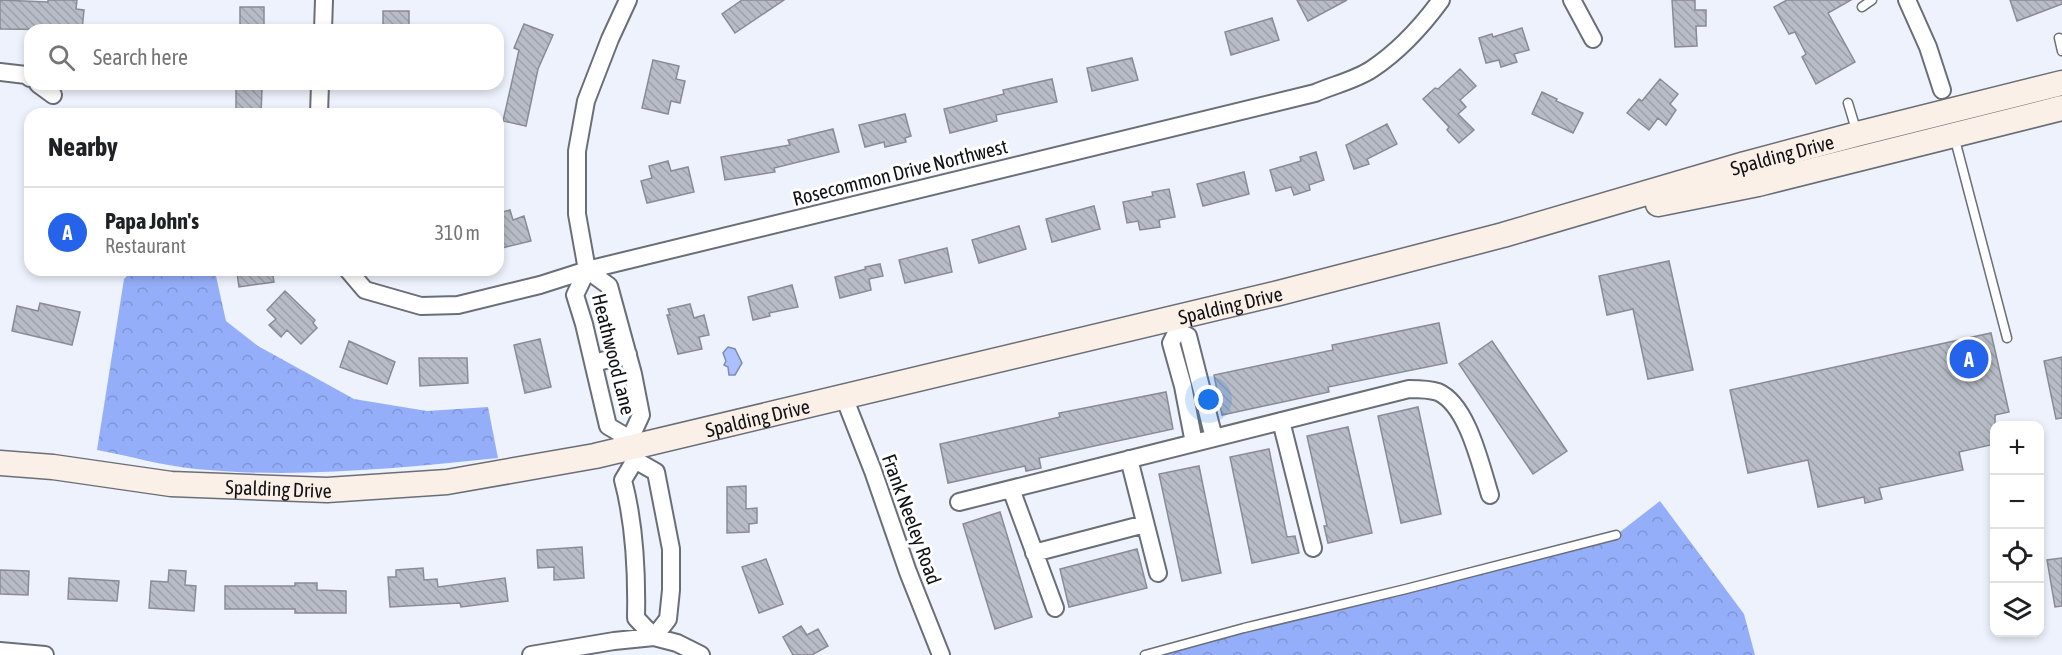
<!DOCTYPE html>
<html lang="en">
<head>
<meta charset="utf-8">
<style>
  :root { --surface:#fff; --page:#f6f6f6; --text:#202124; --muted:#757577; --line:#e0e0e0; --accent:#2563eb }
  body { margin:0; font-family:"Asap Condensed",sans-serif; background:var(--page); color:var(--text) }
  .controls { position:absolute; right:18px; bottom:18px; display:grid; overflow:hidden; border-radius:12px; box-shadow:0 3px 9px #0003 }
  .controls button { width:54px; height:54px; display:grid; place-items:center; padding:0; border:0; border-bottom:2px solid var(--line); background:var(--surface); color:var(--text); font:30px sans-serif }
  .you { position:absolute; left:1209px; top:400px; width:21px; height:21px; margin:-15px; border:4px solid #fff; border-radius:50%; background:#1a73e8; box-shadow:0 0 0 9px #1a73e833 }
  .badge { display:grid; place-items:center; width:39px; height:39px; border-radius:50%; background:var(--accent); color:#fff; font-size:20px; font-weight:700 }
  .pin { position:absolute; translate:-50% -50%; border:3px solid #fff; box-shadow:0 2px 6px #0006 }
  .list { margin:0; padding:0; list-style:none }
  h2 { display:flex; justify-content:space-between; align-items:center; height:78px; margin:0; padding:0 24px; font-size:26px }
  h2 small { font-size:20px; font-weight:400; color:var(--muted) }
  .list li { display:grid; grid-template-columns:39px 1fr auto; gap:18px; align-items:center; box-sizing:border-box; height:90px; padding:0 24px; border-top:2px solid var(--line) }
  .list b { display:block; font-size:22px; white-space:nowrap }
  .list p { margin:0; font-size:20px; white-space:nowrap; color:var(--muted) }
  .list em { font-size:20px; font-style:normal; color:var(--muted) }
  .icon { flex:none; width:33px; height:33px; fill:none; stroke:currentColor; stroke-width:2; stroke-linecap:round; stroke-linejoin:round }
  .map { position:relative; flex:none; width:2062px; height:655px; overflow:hidden }
  .search { position:absolute; background:var(--surface); box-shadow:0 3px 9px #0003; left:24px; top:24px; width:480px; height:66px; display:flex; align-items:center; gap:15px; box-sizing:border-box; padding:0 21px; border-radius:18px; color:var(--muted); font-size:22px }
  .panel { position:absolute; background:var(--surface); box-shadow:0 3px 9px #0003; left:24px; top:108px; width:480px; height:168px; border-radius:18px }
  .map>svg:first-child { display:block }
  .forest { fill:url(#forest-crowns) }
  .water { fill:#abc0fd; stroke:#7d8cb8; stroke-width:1.5 }
  .building { fill:url(#building-back-hatch); stroke:#898c96; stroke-width:1.5 }
  .lines { fill:none; stroke-linecap:round; stroke-linejoin:round }
  .service-casing { stroke:#6a6e77; stroke-width:11 }
  .minor-casing { stroke:#6a6e77; stroke-width:20 }
  .secondary-casing { stroke:#6a6e77; stroke-width:27 }
  .service { stroke:#fff; stroke-width:8 }
  .minor { stroke:#fff; stroke-width:16 }
  .secondary { stroke:#fbf0e7; stroke-width:24 }
  .labels { text-anchor:middle; dominant-baseline:central; stroke-width:6; stroke-linejoin:round; paint-order:stroke }
  .street-label { font-size:20px; fill:#111216; stroke:#fff }
</style>
</head>
<body>
<div class="map">
<svg width="2062" height="655" viewBox="0 0 2062 655">
  <defs>
    <pattern id="forest-crowns" width="20" height="18" patternUnits="userSpaceOnUse" patternTransform="scale(1.5)"><rect width="20" height="18" fill="#95aef9"/><path d="M2 6a3 3 0 1 1 6 0M12 15a3 3 0 1 1 6 0" fill="none" stroke="#7f95d5"/></pattern>
    <pattern id="building-back-hatch" width="6" height="6" patternUnits="userSpaceOnUse" patternTransform="scale(1.5)"><rect width="6" height="6" fill="#b8bcc6"/><path d="M-1 5l2 2M0 0l6 6M5-1l2 2" fill="none" stroke="#9da1a9"/></pattern>
  </defs>
  <rect width="100%" height="100%" fill="#eef2fc"/>
  <path class="forest" d="M133 270H210L216 276 226 321 258 346 354 399 427 411 488 407 498 458C398 468 297 479 196 469 163 466 130 456 97 450L124 279Z
    M1660 501 1744 614 1755 655H1145L1616 535Z"/>
  <path class="water" d="M728 347 735 349 742 363 735 375H729L728 367 724 365 726 361 723 353Z"/>
  <path class="building" d="M0 0 48 2V0H77L76 9 84 10 82 30 0 29Z
    M742 0H784L735 33 722 14Z
    M1297 0H1347L1308 21Z
    M1672 0H1695V10H1706V26H1696L1697 46 1675 47Z
    M1787 0H1851L1828 13 1855 62 1816 84 1802 57 1806 54 1795 32 1789 34 1774 7Z
    M2010 0H2062V4L2017 21Z
    M240 7H264V30H240Z
    M383 11H409V30H383Z
    M1272 18 1279 40 1231 55 1225 32Z
    M524 24 553 35 538 69 526 126 503 121 519 50 514 48Z
    M1522 28 1529 50 1514 54 1517 62 1501 67 1499 60 1486 63 1479 38 1492 34 1493 37Z
    M1132 58 1138 80 1092 91 1087 68Z
    M653 60 679 66 676 79 685 81 680 103 671 101 668 114 642 108Z
    M1460 69 1476 86 1460 100 1466 107 1458 114 1474 130 1459 143 1447 130 1449 127 1423 99 1435 88 1438 89Z
    M1052 79 1057 102 996 115 997 121 950 133 944 109 1004 94 1003 90Z
    M1660 79 1678 94 1670 104 1676 110 1666 125 1658 118 1649 130 1627 113 1639 99 1642 101Z
    M236 89H262L261 114H236Z
    M1542 92 1557 99 1556 101 1583 113 1573 133 1532 114Z
    M905 114 911 136 905 138 906 142 885 147 884 142 865 147 859 125Z
    M1387 124 1397 144 1367 159 1369 164 1354 169 1346 145Z
    M833 129 839 152 774 168 775 172 725 180 721 157 790 145 788 140Z
    M1316 152 1324 180 1309 185 1310 190 1294 195 1291 187 1276 191 1270 170 1301 161 1300 157Z
    M668 161 671 171 688 167 694 192 647 203 641 181 652 178 649 166Z
    M1244 172 1249 194 1203 206 1197 184Z
    M1169 189 1175 217 1159 220 1160 227 1140 230 1138 221 1127 223 1123 202 1153 196 1152 192Z
    M1094 206 1100 229 1052 242 1046 219Z
    M510 210 513 220 524 216 531 241 498 249V213Z
    M1019 226 1026 249 979 263 972 240Z
    M947 248 952 272 905 283 899 260Z
    M1669 261 1693 370 1648 379 1633 309 1607 315 1599 276Z
    M880 264 883 276 869 279 871 290 840 298 835 277 866 269 865 267Z
    M244 270H272L274 282 239 287 237 273 245 272Z
    M792 285 798 307 769 313 770 316 753 320 748 297Z
    M285 291 315 320 313 323 317 328 301 344 287 330 281 337 269 325 276 319 267 310Z
    M40 303 80 312 72 345 12 331 17 306 38 311Z
    M690 304 694 318 704 315 709 335 699 337 702 349 678 354 667 315H670L668 309Z
    M1439 323 1447 363 1328 387 1329 392 1222 415 1214 375 1333 350 1332 345Z
    M1991 333 2009 412 1995 415V444L1959 452 1963 470 1879 488 1882 499 1865 503 1864 497 1818 507 1808 460 1748 473 1730 390Z
    M540 339 551 387 525 393 514 345Z
    M349 341 395 362 387 384 340 367Z
    M1492 341 1567 451 1533 474 1459 364Z
    M2062 357V418L2056 419 2044 361Z
    M419 358H467L468 383 420 386Z
    M1166 392 1173 429 1039 458 1041 468 1026 471 1025 466 948 483 940 444 1060 417 1059 413Z
    M1418 407 1441 514 1401 523 1378 416Z
    M1348 427 1372 533 1328 543 1324 526H1327L1307 436Z
    M1269 449 1287 537 1295 536 1299 553 1252 563 1230 457Z
    M1199 466 1221 573 1182 581 1159 474Z
    M746 486V509L757 508V523L749 524V532L727 533V487Z
    M1000 512 1032 617 995 629 963 524Z
    M582 547 584 578 554 580V567L538 568 537 550Z
    M1137 549 1147 588 1069 607 1060 569Z
    M2062 558V606L2055 607 2047 560Z
    M766 559 783 604 759 613 742 567Z
    M423 568 424 580 437 579 438 587 505 578 508 601 461 607 460 603 390 607 388 577H396V570Z
    M0 570 29 571 28 595 0 594Z
    M169 570 186 571 185 585 196 586 194 611 149 608 151 581 168 582Z
    M69 578 119 581 117 601 68 599Z
    M295 583H317V590L346 591V613H295V609H225V586H295Z
    M801 626 807 635 818 629 828 646 812 655H793L783 637Z"/>
  <g class="lines">
    <g class="service-casing">
      <path id="service" d="M1862 7 1872 0
        M2059 38 2062 51
        M1848 103 1857 133
        M1954 136 2007 338
        M1145 655 1244 628 1406 589 1616 535"/>
    </g>
    <g class="minor-casing">
      <path id="minor" d="M628 0 610 39 586 101 577 151V214L587 270 575 295 584 324 608 426 630 439
        M1572 0 1593 39
        M1907 0 1928 47 1942 90
        M323 30 324 0
        M0 72 26 75 30 78
        M38 84 53 95
        M319 114 320 84
        M348 270 365 290 421 306 458 305 540 285 587 270 1315 93C1333 85 1356 80 1372 69 1399 51 1422 26 1441 0
        M587 270 609 286 633 374 641 415 630 439 635 460 623 480C635 525 637 572 636 618L654 637
        M1177 331 1188 336 1214 438
        M1177 331 1171 343 1183 386 1194 443
        M594 363 628 354
        M844 397 873 471 908 572 941 655
        M1281 421 1313 548
        M1129 459 1158 573
        M635 460 656 472 671 549V590L668 619 654 637
        M1011 489 1055 608
        M959 502 1409 389C1418 389 1429 389 1438 392 1468 405 1481 467 1490 495
        M1034 553 1145 524
        M0 651 45 655
        M531 655 614 641 654 637 677 643 701 655"/>
    </g>
    <g class="secondary-casing">
      <g id="secondary">
        <path d="M1658 204 1758 184 2062 108"/>
        <path id="s1" d="M0 463 53 467 171 484 327 490 447 482 595 456 1279 293 1503 235 1745 164 1857 134 2062 83"/>
      </g>
    </g>
    <use href="#service" class="service"/>
    <use href="#minor" class="minor"/>
    <use href="#secondary" class="secondary"/>
  </g>
  <g class="labels">
    <g class="street-label">
      <text stroke="none"><textPath href="#s1" startOffset="1824">Spalding Drive</textPath></text>
      <text transform="translate(900 172) rotate(-14)">Rosecommon Drive Northwest</text>
      <text stroke="none"><textPath href="#s1" startOffset="1252">Spalding Drive</textPath></text>
      <text transform="translate(614 354) rotate(76)">Heathwood Lane</text>
      <text stroke="none"><textPath href="#s1" startOffset="766">Spalding Drive</textPath></text>
      <text stroke="none"><textPath href="#s1" startOffset="280">Spalding Drive</textPath></text>
      <text transform="translate(912 519) rotate(70)">Frank Neeley Road</text>
    </g>
  </g>
</svg>
<div class="controls">
<button>+</button>
<button>−</button>
<button><svg class="icon" aria-label="locate" viewBox="0 0 24 24"><circle cx="12" cy="12" r="6"/><path d="M12 2v4M12 18v4M2 12h4M18 12h4"/></svg></button>
<button><svg class="icon" aria-label="layers" viewBox="0 0 24 24"><path d="M12 4l9 5-9 5-9-5zM3 14l9 5 9-5"/></svg></button>
</div>
<div class="you"></div>
<div class="pin badge" style="left:1969px;top:359px">A</div>
<div class="search"><svg class="icon" aria-label="search" viewBox="0 0 24 24"><circle cx="10" cy="10" r="6"/><path d="M15 15l6 6"/></svg>Search here</div>
<section class="panel">
<h2>Nearby<small></small></h2>
<ul class="list">
<li><span class="badge">A</span><div><b>Papa John's</b><p>Restaurant</p></div><em>310 m</em></li>
</ul>
</section>
</div>
</body>
</html>
